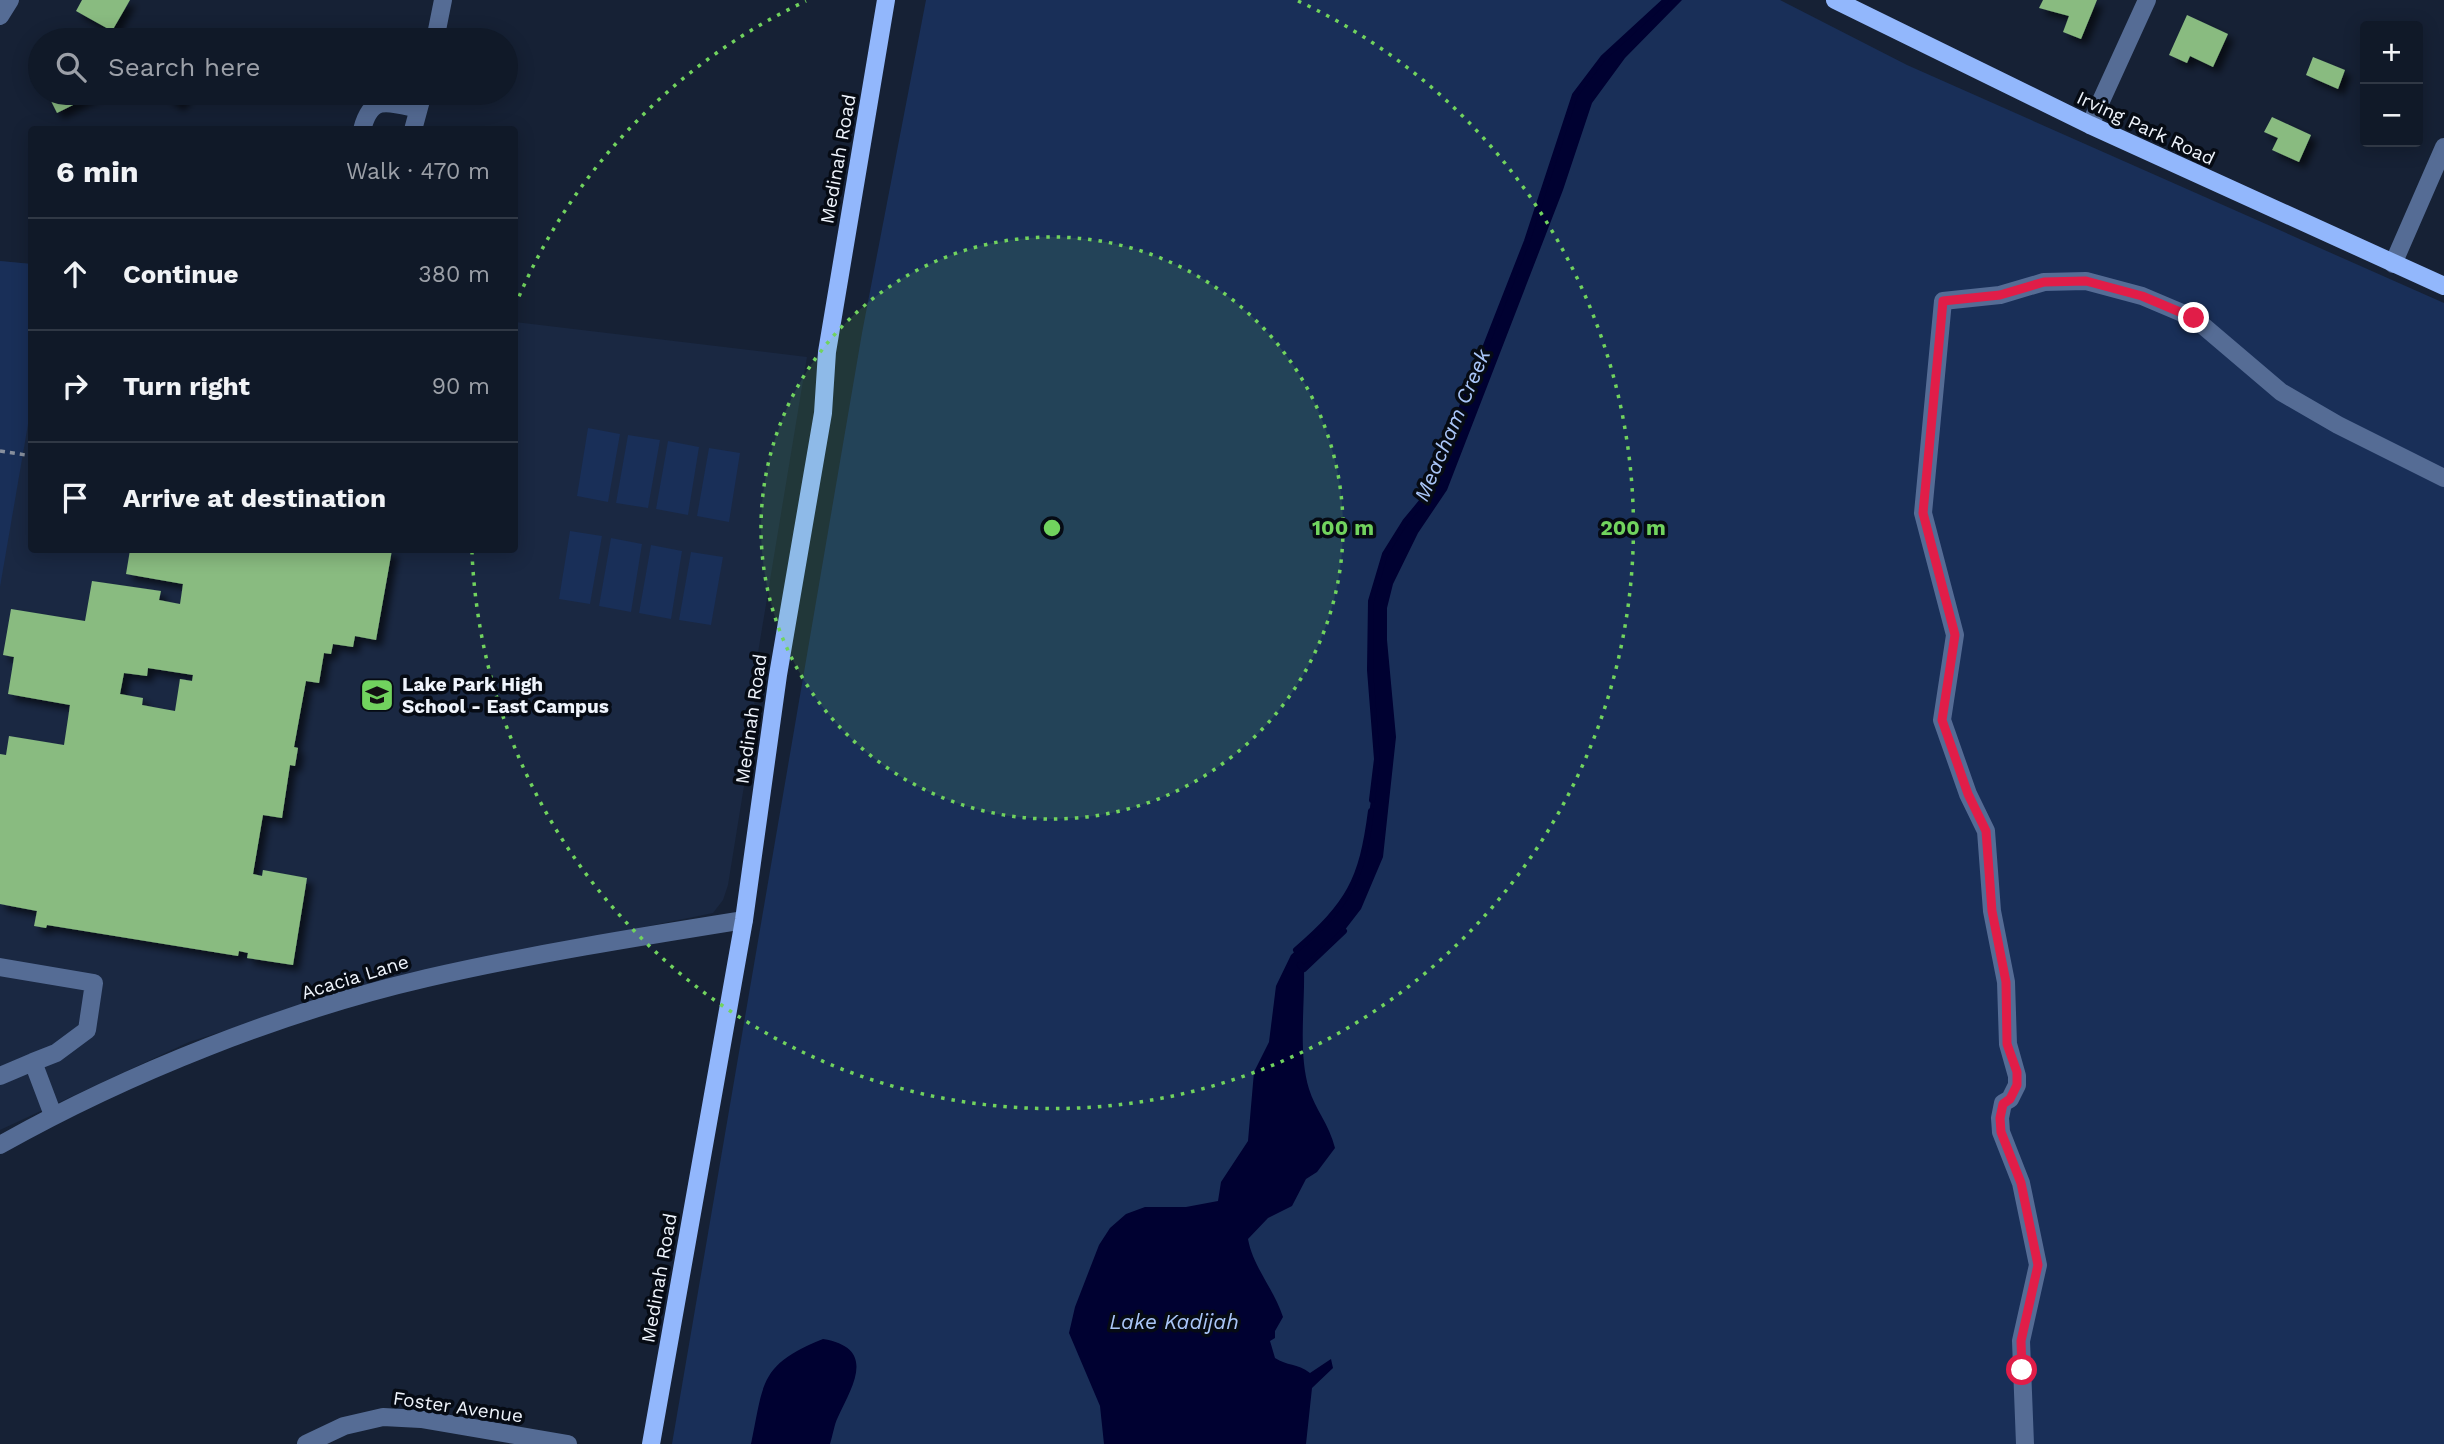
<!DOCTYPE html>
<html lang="en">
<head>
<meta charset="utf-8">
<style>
  :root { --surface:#101928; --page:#1e2634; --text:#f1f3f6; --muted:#9ca0a8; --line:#303845 }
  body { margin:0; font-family:"Work Sans",sans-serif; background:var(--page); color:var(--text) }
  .controls { position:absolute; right:21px; top:21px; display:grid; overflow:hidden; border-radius:7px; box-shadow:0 4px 18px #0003 }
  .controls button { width:63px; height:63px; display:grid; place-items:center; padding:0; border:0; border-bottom:2px solid var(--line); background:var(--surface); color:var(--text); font:35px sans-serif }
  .stop { position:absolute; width:21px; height:21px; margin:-16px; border:5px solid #e11d48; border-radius:50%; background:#fff }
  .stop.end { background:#e11d48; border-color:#fff; box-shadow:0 2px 7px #0008 }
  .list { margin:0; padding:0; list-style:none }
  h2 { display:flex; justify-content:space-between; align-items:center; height:91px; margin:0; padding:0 28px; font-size:30px }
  h2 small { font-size:23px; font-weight:400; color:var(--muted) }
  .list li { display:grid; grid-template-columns:46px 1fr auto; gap:21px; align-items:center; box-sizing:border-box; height:112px; padding:0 28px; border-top:2px solid var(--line) }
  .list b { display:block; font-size:26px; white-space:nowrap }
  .list em { font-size:23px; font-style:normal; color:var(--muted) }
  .icon { flex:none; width:38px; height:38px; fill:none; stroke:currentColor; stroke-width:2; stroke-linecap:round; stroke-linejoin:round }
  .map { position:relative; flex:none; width:2444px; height:1444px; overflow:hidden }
  .search { position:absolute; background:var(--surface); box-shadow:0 4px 18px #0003; left:28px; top:28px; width:490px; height:77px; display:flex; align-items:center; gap:18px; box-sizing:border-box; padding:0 24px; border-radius:38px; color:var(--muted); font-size:26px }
  .panel { position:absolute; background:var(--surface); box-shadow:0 4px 18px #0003; left:28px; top:126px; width:490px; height:427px; border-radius:7px }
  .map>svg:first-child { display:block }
  .built { fill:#1a2842 }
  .green { fill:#192f58 }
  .water { fill:#000131 }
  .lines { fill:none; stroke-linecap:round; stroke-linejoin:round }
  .stream { stroke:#000131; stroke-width:6 }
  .building { fill:#89bb80; fill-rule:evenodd; filter:url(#shadow) }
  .path { stroke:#88909e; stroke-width:3.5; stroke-dasharray:5 5; stroke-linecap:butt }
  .minor { stroke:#556c95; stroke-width:18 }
  .major { stroke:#92b7fc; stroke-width:18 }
  .route { stroke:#e11d48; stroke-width:9 }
  .ring { fill:none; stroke:#71d35e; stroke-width:3.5; stroke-dasharray:3.5 7 }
  .labels { text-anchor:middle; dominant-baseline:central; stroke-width:7; stroke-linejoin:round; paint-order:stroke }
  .street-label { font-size:19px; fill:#eff4fc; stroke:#060b14 }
  .poi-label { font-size:19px; font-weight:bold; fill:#eff4fc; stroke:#060b14; text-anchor:start }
  .water-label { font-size:21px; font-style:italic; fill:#aac6f8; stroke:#060b14 }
  .centre { fill:#71d35e; stroke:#060b14; stroke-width:3.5 }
  .ring-label { font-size:21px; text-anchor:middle; font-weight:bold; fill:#71d35e; stroke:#060b14; stroke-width:7; stroke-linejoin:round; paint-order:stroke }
</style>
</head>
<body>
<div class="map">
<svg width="2444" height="1444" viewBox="0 0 2444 1444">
  <defs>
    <filter id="shadow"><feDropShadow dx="6" dy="6" stdDeviation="3.5" flood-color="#0009"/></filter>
  </defs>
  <rect width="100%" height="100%" fill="#162135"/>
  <path class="built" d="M0 261 31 264 32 550H514L515 322 807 357 752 689 756 712 728 885 723 900 713 913 398 977 319 1001 189 1042 0 1130Z"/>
  <path class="green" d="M926 0H1780L1907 65 2444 303V1444H672L862 333Z
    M0 261 32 264 31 407 0 587Z
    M588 428 620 434 608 502 577 496Z
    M628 435 660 440 648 508 616 503Z
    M668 441 699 447 688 515 656 509Z
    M709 448 740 453 729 522 697 516Z
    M570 531 602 536 590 604 559 599Z
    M611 538 642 544 631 612 599 606Z
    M651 545 682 551 671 619 639 613Z
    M691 552 723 557 711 625 679 620Z"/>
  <path class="water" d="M1666 0H1682L1625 58 1592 103 1563 190 1447 490 1418 533 1393 584 1387 608V640L1396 737 1383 857 1361 909 1344 931 1304 969C1305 1007 1298 1053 1309 1089 1315 1109 1329 1124 1335 1148L1317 1172 1306 1179 1292 1206 1268 1218 1248 1239C1253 1267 1274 1289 1283 1317L1275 1331V1338L1270 1341 1275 1358C1287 1366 1297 1363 1310 1373L1331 1359 1333 1368 1312 1388 1306 1444H1104L1100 1406 1069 1333 1075 1307 1099 1245 1110 1228 1126 1214 1145 1207H1186L1218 1201 1221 1182 1248 1141 1254 1072 1269 1042 1276 986 1291 955 1335 915 1352 889 1362 862 1377 759 1370 670 1371 601 1385 554 1405 522 1424 499 1440 463 1527 241 1575 95 1603 58Z
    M823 1339C877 1348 853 1385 838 1417 834 1425 833 1435 830 1444H751C764 1382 759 1365 823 1339Z"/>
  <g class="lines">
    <path class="stream" d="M1372 800 1377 759 1370 670 1371 601 1385 554 1405 522 1424 499 1440 463 1527 241 1575 95 1603 58 1666 0
      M1296 950C1349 904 1362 881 1371 811
      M1300 965 1304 969 1344 931"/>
  </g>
  <path class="building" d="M82 0H130L112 31 76 11Z
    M2043 0H2097L2081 39 2063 32 2069 16 2039 8Z
    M2187 15 2228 34 2213 67 2190 56 2187 63 2169 55Z
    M2313 57 2345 70 2338 89 2306 75Z
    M47 93H97L57 113Z
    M163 93H187L178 105Z
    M2272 117 2311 135 2299 162 2272 150 2278 138 2264 132Z
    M130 550H392L376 640 355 636 353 647 333 644 331 654 324 653 319 683 306 681 294 747 298 748 295 766 290 765 282 818 263 815 253 874 262 876 263 870 307 878 293 965 247 958 248 953 239 951 238 956 47 925 46 928 34 926 37 911 0 904V754L6 755 9 736 64 745 70 705 8 694 14 657 3 655 11 609 85 621 92 581 161 591 159 600 180 604 183 584 126 574ZM148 668 193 675 192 681 180 679 175 711 142 705 143 698 120 694 124 673 147 676Z"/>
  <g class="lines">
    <path class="path" d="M0 451 32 456"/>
    <path class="minor" d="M0 16 10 0
      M435 40 443 0
      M2090 125 2147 0
      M362 130C371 94 388 102 418 109
      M413 130 423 93
      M2393 264 2444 147
      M0 967 94 983 87 1030 56 1053 33 1062
      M0 1076 33 1062 53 1115
      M0 1145C128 1073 284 1011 427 978 532 954 638 937 744 920
      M306 1444 344 1426 383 1417 421 1419 568 1444
      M2025 1444 2021 1341 2038 1265 2021 1183 2001 1132 2000 1118 2003 1103 2010 1099 2017 1085V1076L2008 1044 2006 982 1992 911 1986 831 1968 794 1942 720 1955 635 1923 513 1943 301 2000 295 2044 282 2086 281 2142 296 2194 318 2281 392 2338 425 2444 478"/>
    <path class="major" d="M1835 0 2090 125 2444 286
      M651 1444 744 920 778 675 823 413 827 352 886 0"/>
  </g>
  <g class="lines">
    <path class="route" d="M2022 1370 2021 1341 2038 1265 2021 1183 2001 1132 2000 1118 2003 1104 2010 1099 2017 1085V1072L2007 1044 2006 982 1992 911 1986 831 1968 794 1942 720 1955 635 1923 513 1943 301 2000 295 2044 282 2086 281 2142 296 2194 318"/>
  </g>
  <circle cx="1052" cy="528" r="291" fill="#71d35e" fill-opacity=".12"/>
  <g class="ring">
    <circle cx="1052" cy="528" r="291"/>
    <path d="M515 306A581 581 0 0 1 806 1M1298 1A581 581 0 1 1 472 553"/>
  </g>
  <defs>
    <g id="school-square" transform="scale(1.75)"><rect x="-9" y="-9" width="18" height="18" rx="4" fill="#71d35e" stroke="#060b14"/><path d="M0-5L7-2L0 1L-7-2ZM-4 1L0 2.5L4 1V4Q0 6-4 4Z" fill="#111"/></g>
  </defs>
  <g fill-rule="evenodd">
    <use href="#school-square" x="377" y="695"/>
  </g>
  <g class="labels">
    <g class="street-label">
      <text transform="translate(2146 128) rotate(25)">Irving Park Road</text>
      <text transform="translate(838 159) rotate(-80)">Medinah Road</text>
      <text transform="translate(751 719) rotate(-82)">Medinah Road</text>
      <text transform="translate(355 977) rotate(-17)">Acacia Lane</text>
      <text transform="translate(659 1278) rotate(-80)">Medinah Road</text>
      <text transform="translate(458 1407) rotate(8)">Foster Avenue</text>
    </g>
    <g class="poi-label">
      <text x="402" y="684">Lake Park High<tspan x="402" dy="22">School - East Campus</tspan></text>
    </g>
    <g class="water-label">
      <text transform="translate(1452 425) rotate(-67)">Meacham Creek</text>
      <text x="1174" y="1321">Lake Kadijah</text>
    </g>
  </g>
  <circle cx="1052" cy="528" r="10" class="centre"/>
  <g class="ring-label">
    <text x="1343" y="535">100 m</text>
    <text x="1633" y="535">200 m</text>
  </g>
</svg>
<div class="controls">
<button>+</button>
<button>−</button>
</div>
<div class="stop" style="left:2022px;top:1370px"></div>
<div class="stop end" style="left:2194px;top:318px"></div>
<div class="search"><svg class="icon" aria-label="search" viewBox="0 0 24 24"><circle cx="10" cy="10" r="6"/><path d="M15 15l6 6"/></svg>Search here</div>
<section class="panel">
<h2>6 min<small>Walk · 470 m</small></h2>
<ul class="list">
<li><svg class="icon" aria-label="ahead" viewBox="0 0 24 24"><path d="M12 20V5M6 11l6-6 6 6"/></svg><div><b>Continue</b></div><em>380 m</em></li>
<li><svg class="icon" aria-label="right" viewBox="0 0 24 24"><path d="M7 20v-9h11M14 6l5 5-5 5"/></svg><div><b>Turn right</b></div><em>90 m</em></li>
<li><svg class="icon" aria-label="arrive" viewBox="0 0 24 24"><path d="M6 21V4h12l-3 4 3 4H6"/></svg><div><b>Arrive at destination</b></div></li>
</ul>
</section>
</div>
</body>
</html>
